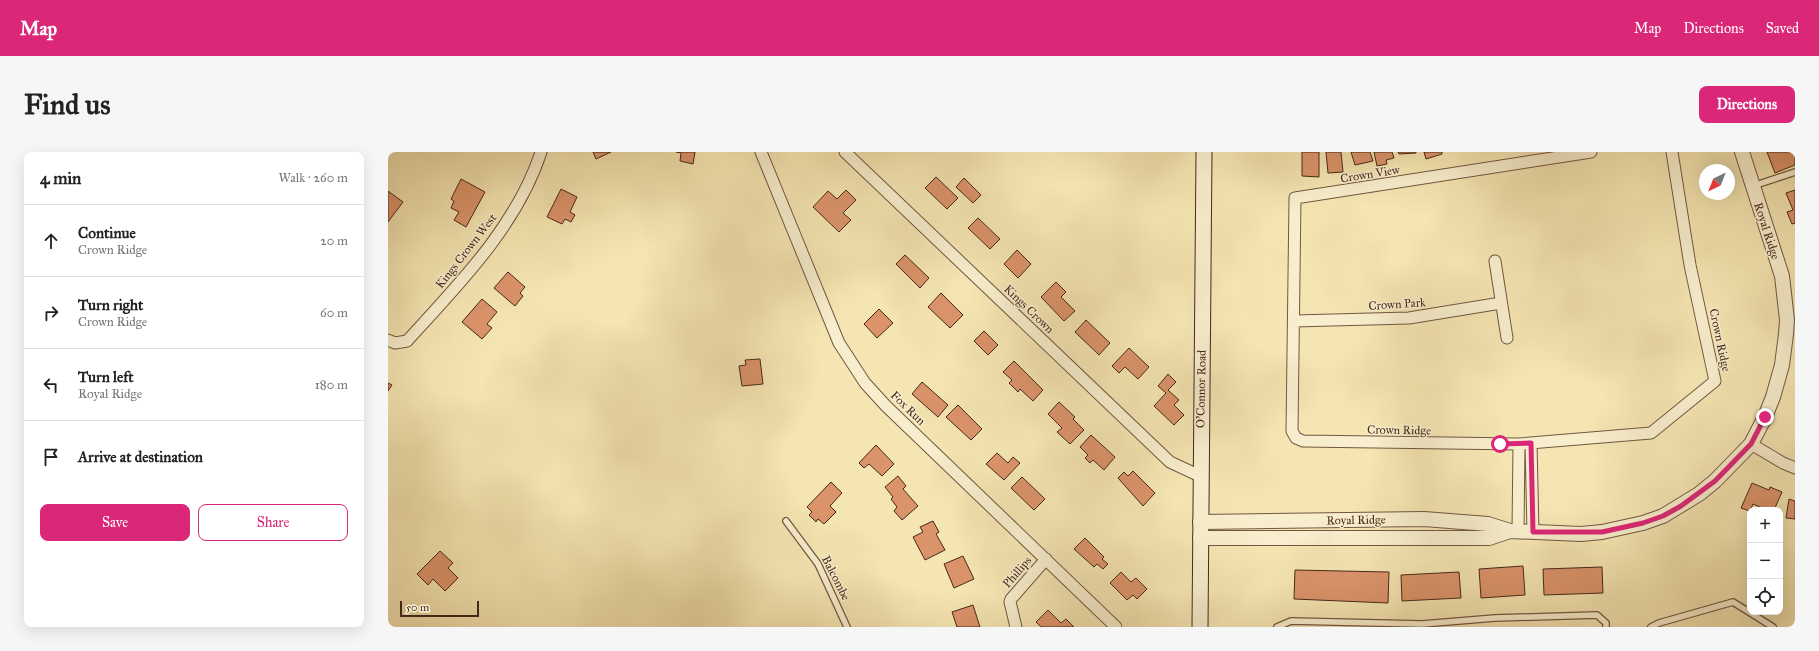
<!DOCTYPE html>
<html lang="en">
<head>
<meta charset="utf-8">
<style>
  :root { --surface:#fff; --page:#f6f6f6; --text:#222; --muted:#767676; --line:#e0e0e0; --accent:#db2777 }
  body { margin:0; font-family:"IM FELL Great Primer",serif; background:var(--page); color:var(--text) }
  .controls { position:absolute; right:12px; bottom:12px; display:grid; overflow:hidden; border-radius:8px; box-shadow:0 4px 16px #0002 }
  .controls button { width:36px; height:36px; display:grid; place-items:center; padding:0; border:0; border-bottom:1px solid var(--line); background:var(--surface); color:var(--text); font:20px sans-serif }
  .compass { position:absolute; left:1311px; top:12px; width:36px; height:36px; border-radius:50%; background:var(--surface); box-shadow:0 4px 16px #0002; rotate:223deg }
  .scale { position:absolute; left:12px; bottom:10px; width:79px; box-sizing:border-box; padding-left:4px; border:2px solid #46281a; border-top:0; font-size:11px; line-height:14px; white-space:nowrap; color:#46281a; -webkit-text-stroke:3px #f8eecd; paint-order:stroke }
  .stop { position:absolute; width:12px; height:12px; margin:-9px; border:3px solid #db2777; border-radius:50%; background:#fff }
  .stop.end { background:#db2777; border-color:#fff; box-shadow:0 1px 4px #0008 }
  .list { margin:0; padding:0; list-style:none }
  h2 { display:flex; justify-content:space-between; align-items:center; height:52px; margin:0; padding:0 16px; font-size:17px }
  h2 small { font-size:13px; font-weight:400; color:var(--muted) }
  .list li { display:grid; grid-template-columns:26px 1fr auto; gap:12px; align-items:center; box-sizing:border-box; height:72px; padding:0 16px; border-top:1px solid var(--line) }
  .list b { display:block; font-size:15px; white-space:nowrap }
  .list p { margin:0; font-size:13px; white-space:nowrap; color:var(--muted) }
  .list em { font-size:13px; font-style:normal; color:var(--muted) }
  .actions { display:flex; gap:8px; padding:12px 16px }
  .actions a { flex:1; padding:9px 0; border:1px solid var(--accent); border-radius:8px; text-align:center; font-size:14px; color:var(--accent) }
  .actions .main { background:var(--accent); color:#fff }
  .icon { flex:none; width:22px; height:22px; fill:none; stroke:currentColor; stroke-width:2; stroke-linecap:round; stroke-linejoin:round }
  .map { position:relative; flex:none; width:1407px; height:475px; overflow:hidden; border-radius:8px }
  header { display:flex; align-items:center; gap:24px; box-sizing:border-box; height:56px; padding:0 20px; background:var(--accent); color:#fff }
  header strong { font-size:19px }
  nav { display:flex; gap:22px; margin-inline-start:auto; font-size:14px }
  .intro { display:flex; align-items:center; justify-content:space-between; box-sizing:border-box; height:96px; padding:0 24px }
  h1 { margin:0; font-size:28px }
  .button { padding:10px 18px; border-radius:8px; background:var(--accent); color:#fff; font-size:14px; font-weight:700 }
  main { display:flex; gap:24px; padding:0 24px }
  aside { flex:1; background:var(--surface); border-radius:8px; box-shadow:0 4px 16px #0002 }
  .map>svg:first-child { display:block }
  .building { fill:#db936a; stroke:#46281a }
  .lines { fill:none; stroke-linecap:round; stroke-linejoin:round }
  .service-casing { stroke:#725740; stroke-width:8 }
  .minor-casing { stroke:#725740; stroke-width:13 }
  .tertiary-casing { stroke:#725740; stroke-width:16 }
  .secondary-casing { stroke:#46281a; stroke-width:17 }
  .service { stroke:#f8eecd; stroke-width:5.5 }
  .minor { stroke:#f8eecd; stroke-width:11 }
  .tertiary { stroke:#f8eecd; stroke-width:14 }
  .secondary { stroke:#f8eecd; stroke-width:15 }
  .route { stroke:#db2777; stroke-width:5 }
  .labels { text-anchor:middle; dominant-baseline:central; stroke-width:3; stroke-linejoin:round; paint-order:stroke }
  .street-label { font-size:12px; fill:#46281a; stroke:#f8eecd }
</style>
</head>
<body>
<header>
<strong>Map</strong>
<nav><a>Map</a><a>Directions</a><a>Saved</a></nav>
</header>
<div class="intro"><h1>Find us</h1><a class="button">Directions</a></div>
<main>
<aside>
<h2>4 min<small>Walk · 260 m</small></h2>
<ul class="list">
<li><svg class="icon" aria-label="ahead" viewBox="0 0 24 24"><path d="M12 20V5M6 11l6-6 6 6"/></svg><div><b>Continue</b><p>Crown Ridge</p></div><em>20 m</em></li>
<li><svg class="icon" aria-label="right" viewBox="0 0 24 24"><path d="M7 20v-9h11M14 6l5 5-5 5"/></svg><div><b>Turn right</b><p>Crown Ridge</p></div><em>60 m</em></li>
<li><svg class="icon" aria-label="left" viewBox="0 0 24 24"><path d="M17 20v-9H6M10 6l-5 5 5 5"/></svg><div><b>Turn left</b><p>Royal Ridge</p></div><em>180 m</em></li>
<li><svg class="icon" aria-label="arrive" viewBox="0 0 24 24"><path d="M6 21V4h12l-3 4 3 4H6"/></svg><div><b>Arrive at destination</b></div></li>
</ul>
<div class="actions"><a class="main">Save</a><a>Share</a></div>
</aside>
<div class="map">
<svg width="1407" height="475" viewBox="0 0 1407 475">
  <rect width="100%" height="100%" fill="#f4e5b2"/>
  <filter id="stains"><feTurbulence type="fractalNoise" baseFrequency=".005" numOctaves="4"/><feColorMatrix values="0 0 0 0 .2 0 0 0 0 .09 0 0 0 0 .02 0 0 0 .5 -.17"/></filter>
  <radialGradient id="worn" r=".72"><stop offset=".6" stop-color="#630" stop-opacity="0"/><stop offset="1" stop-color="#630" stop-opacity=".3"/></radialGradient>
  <path class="building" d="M205 0H223L208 7Z
    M288 0H307L305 12 292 9 293 1Z
    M914 0H931V25L914 24Z
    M938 0H953L955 20 940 21Z
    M963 0H982L985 9 967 13Z
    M986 0H1004L1006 6 998 8 999 12 989 14Z
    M1010 0H1028V1L1011 2Z
    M1036 0H1054V2L1038 7Z
    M1379 0H1407V13L1387 21Z
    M548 25 570 46 559 57 537 36Z
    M576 26 593 43 585 51 568 35Z
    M73 27 97 40 78 75 66 68 71 60 63 56 66 49 63 47Z
    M173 37 189 45 182 60 187 63 183 70 177 67 174 72 159 65Z
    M458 38 468 48 455 61 463 68 451 80 425 55 440 39 449 47Z
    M1407 38V71L1404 72 1399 60 1405 58 1398 41Z
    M0 39 15 50 0 70Z
    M590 66 612 87 602 97 580 76Z
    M629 98 643 112 630 126 616 112Z
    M517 103 541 126 532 136 508 112Z
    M120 120 137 135 132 141 135 144 127 154 106 136Z
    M668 130 678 140 673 145 687 159 676 169 653 145Z
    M553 141 575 163 562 176 540 155Z
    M94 147 109 160 99 172 104 176 94 187 74 170Z
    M491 157 505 171 489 186 476 172Z
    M698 168 722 191 711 203 687 180Z
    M596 179 610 193 600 203 586 189Z
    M741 196 761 215 750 227 737 215 731 221 724 214Z
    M372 207 375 232 354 234 351 214 358 213 357 208Z
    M626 209 655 238 645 249 632 237 630 240 621 231 624 228 615 220Z
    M780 222 788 230 780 238 791 248 786 253 796 263 786 273 766 254 778 241 770 234Z
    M534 230 560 253 550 265 524 242Z
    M0 231 4 233 0 239Z
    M671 250 687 265 685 267 696 278 682 292 669 280 674 276 660 262Z
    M570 253 594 277 583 288 558 265Z
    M703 283 727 305 716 318 705 308 702 311 697 306 700 303 692 295Z
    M488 293 506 312 494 324 481 312 476 316 471 311Z
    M609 301 620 311 625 305 632 311 616 328 598 312Z
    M745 319 767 341 755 354 730 326 736 320 740 324Z
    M510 324 518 334 515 337 530 354 514 368 506 359 509 355 503 347 505 345 497 335Z
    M634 325 657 347 646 358 623 336Z
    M443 330 454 341 442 354 448 360 436 372 430 367 428 370 421 363 424 360 419 355Z
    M1364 331 1381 338 1382 335 1394 340 1386 358H1374V356L1365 352 1362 359 1353 356Z
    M1401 347 1407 349V367L1398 366Z
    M545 369 551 380 548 382 557 398 537 408 525 385 535 380 532 375Z
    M697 386 716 405 714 407 720 412 715 417 709 412 706 415 686 397Z
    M52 399 65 411 60 416 70 426 57 439 45 427 40 433 29 422Z
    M575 404 586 427 566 436 556 412Z
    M1135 414 1137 443 1093 446 1091 417Z
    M1214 415 1215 441 1156 443 1155 417Z
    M907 418 1001 420 1000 451 906 447Z
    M733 420 743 430 748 426 759 437 749 447 745 443 739 448 722 431Z
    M1071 420 1073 446 1014 449 1013 423Z
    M585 453 592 475H569L564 460Z
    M660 458 673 471 678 467 686 475H653L648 470Z"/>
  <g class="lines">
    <g class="service-casing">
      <path id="service" d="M1365 34 1407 20
        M398 369 430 412 459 475
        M889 475 903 469 1034 472 1107 466 1209 463 1218 471V475
        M1263 475 1271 471 1345 450 1385 475"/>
    </g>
    <g class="minor-casing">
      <path id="minor" d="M373 0 451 191 477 231 498 254 728 475
        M457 0 782 310 812 324
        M1203 0 907 46 904 279 908 286 915 289 1131 292 1263 281 1327 229 1302 113 1284 0
        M1107 109 1119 186
        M906 169 1021 166 1113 151
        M0 188 7 191 19 189C70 133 129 74 153 0
        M1143 291 1145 380
        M1363 292 1395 311 1407 316
        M1130 380 1131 292
        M628 475 622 450 623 447 658 407"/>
    </g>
    <g class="tertiary-casing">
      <path id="tertiary" d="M812 370 1036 367 1100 372 1122 379 1193 382 1214 380 1255 371 1275 364 1311 342 1327 329 1363 292 1377 265 1385 245 1394 213 1398 182 1399 168 1394 124 1354 0
        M812 386H1101L1122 379"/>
    </g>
    <g class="secondary-casing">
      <path id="secondary" d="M812 475 816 0"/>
    </g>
    <use href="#service" class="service"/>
    <use href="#minor" class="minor"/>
    <use href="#tertiary" class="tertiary"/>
    <use href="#secondary" class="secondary"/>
  </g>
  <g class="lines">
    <path class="route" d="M1112 292 1143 291 1145 380H1214L1255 371 1275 364 1293 354 1327 329 1363 292 1377 265"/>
  </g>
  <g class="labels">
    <g class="street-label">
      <text transform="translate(982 22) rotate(-9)">Crown View</text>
      <text transform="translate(1379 79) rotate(72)">Royal Ridge</text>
      <text transform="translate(78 99) rotate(-52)">Kings Crown West</text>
      <text transform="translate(1009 152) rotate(-4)">Crown Park</text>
      <text transform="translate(641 157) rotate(44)">Kings Crown</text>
      <text transform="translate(1332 188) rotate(78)">Crown Ridge</text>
      <text transform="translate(813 237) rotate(-89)">O'Connor Road</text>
      <text transform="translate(520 256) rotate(44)">Fox Run</text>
      <text transform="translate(1011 278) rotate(1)">Crown Ridge</text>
      <text transform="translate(968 368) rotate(-1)">Royal Ridge</text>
      <text transform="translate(629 420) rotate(-49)">Phillips</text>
      <text transform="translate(448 426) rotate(63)">Balcombe</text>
    </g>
  </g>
  <rect width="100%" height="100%" filter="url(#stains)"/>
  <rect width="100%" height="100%" fill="url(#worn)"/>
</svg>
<div class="controls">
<button>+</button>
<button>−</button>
<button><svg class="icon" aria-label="locate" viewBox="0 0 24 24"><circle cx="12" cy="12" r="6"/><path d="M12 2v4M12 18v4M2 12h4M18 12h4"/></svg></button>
</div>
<svg class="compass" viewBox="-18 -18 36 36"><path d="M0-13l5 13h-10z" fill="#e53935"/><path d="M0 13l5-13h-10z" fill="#767676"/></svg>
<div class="scale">50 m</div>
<div class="stop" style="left:1112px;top:292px"></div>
<div class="stop end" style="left:1377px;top:265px"></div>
</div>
</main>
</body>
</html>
